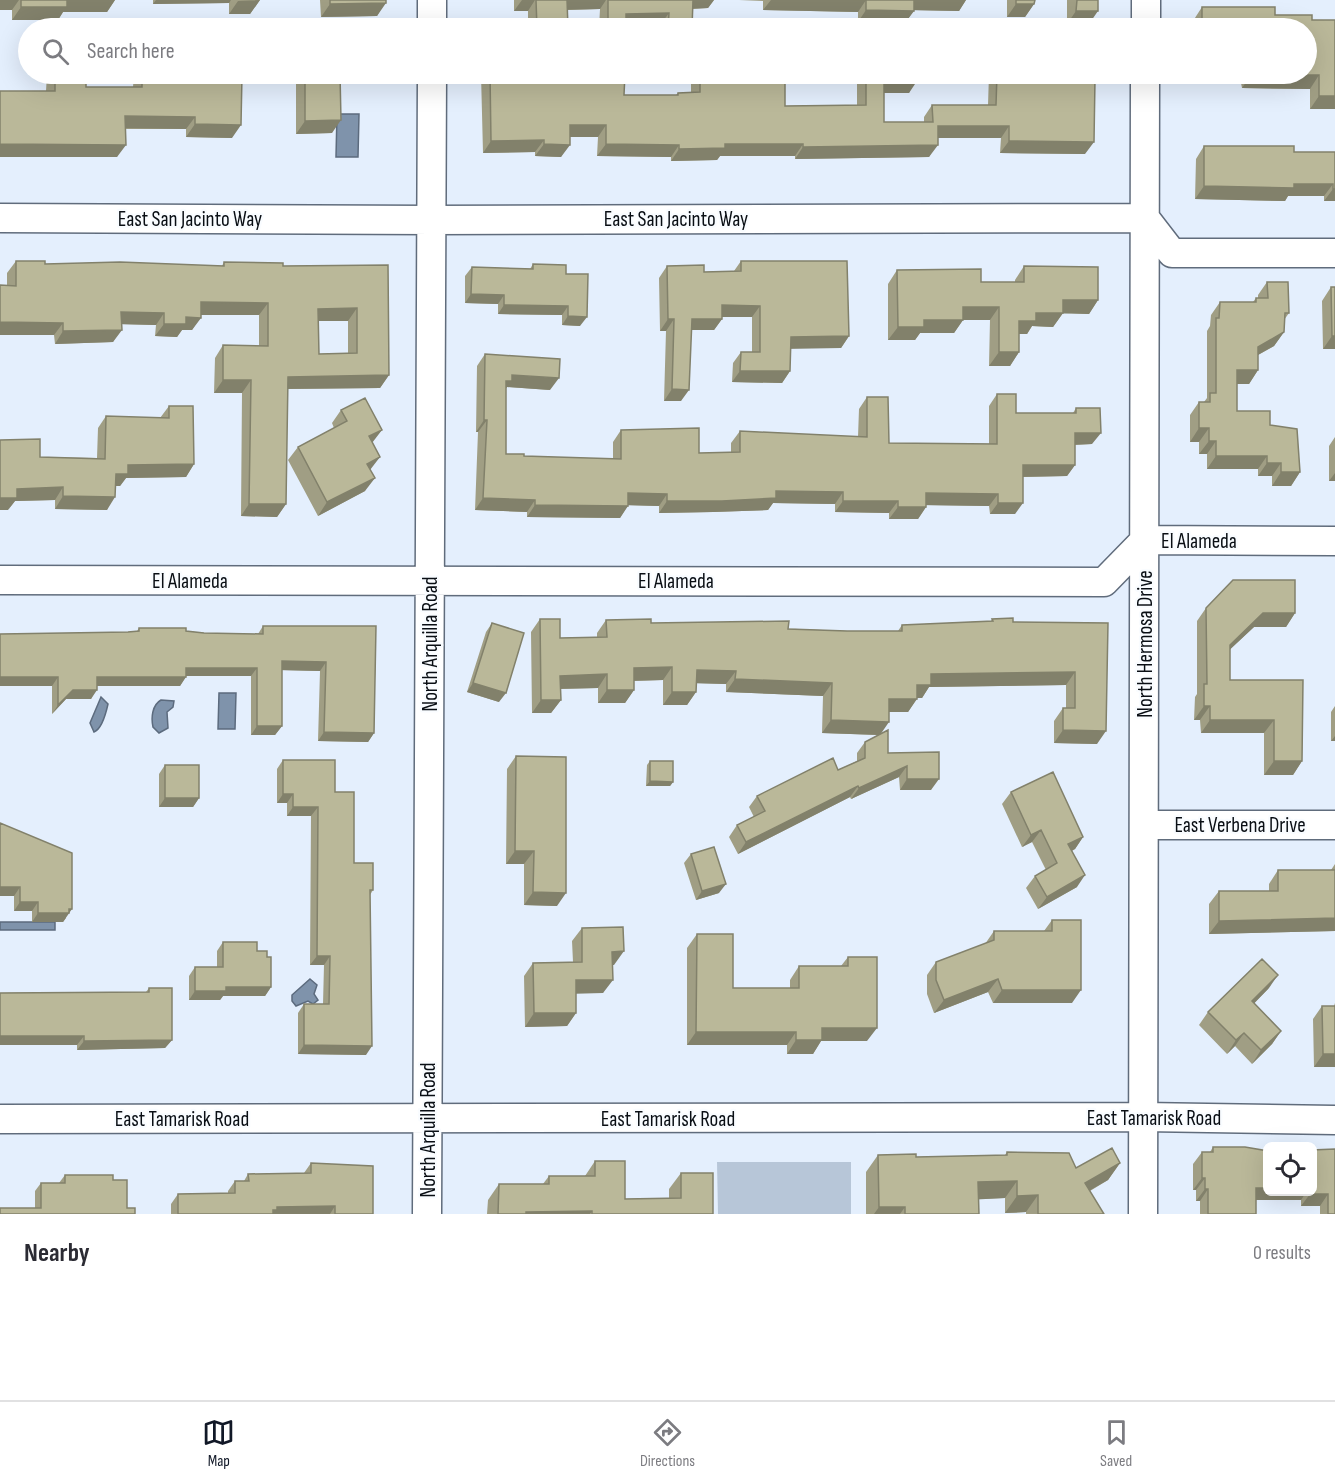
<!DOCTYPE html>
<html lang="en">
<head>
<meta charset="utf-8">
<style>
  :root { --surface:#fff; --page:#f2f2f3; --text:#2b2b33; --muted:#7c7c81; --line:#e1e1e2; --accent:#111827 }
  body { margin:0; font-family:"Sofia Sans Condensed",sans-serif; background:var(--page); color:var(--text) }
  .controls { position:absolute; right:18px; bottom:18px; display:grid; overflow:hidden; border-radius:9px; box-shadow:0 6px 24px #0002 }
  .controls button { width:54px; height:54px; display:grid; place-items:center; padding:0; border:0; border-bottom:2px solid var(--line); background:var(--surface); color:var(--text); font:30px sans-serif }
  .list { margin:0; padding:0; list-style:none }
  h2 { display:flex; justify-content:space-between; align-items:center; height:78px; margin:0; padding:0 24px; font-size:26px }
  h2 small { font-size:20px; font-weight:400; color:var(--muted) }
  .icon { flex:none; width:33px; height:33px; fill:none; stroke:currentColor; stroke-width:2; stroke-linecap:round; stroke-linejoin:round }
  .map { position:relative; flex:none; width:1335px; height:1214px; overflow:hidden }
  .search { position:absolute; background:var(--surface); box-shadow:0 6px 24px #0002; left:18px; right:18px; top:18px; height:66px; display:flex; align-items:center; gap:15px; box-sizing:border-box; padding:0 21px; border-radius:33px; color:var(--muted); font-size:22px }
  .sheet { height:186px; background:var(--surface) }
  nav { display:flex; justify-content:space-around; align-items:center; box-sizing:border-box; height:84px; border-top:2px solid var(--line); background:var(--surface); font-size:16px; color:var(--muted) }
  nav a { display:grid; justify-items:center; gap:3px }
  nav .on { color:var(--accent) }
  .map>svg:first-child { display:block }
  .green { fill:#b7c6d8 }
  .water { fill:#7f93ab; stroke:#5c6b7e; stroke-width:1.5 }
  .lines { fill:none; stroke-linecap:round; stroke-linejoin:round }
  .minor-casing { stroke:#606c7c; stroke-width:31 }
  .minor { stroke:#fff; stroke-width:28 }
  .wall { fill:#a09e84; fill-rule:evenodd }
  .shaded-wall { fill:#82816b }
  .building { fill:#bab899; stroke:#82816b; stroke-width:1.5; fill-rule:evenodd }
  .labels { text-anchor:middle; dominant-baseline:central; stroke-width:4.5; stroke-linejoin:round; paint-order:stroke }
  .street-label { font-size:21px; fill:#090e14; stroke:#f9fcff }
</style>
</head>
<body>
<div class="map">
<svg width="1335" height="1214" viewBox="0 0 1335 1214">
  <rect width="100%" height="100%" fill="#e4effd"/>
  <path class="green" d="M717 1162H851V1214H718Z"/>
  <path class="water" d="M337 114H359L358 157H336Z
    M219 693H236L235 729H218Z
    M101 697 108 704C106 713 102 729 94 732L90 723Z
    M161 700 174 701 173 707 167 712 168 728 159 733 153 727C151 718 152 705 161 700Z
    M0 922H55V930H0Z
    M310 979 317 985 314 994 318 1000 313 1004 308 1001 296 1006 292 1001V995Z"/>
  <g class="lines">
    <g class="minor-casing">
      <path id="minor" d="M432 28V0
        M1146 28V0
        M0 218 432 220 1145 218 1172 253H1335
        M0 580 1104 582 1145 540 1335 541
        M1145 825H1335
        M0 1119 1144 1117 1335 1120
        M427 1214 432 74
        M1143 1214 1145 74"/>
    </g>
    <use href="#minor" class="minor"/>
  </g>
  <path class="wall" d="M0 0H115L107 12H63L58 20H12V10H0Z
    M153 0H260L250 14H229V3L153 4Z
    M320 0H386L377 16 321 17Z
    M514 0H714L708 8 693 9 692 28H660V25L626 26V28H599L600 9 567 10 568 28H528V11H514Z
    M739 0H966L959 11 914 10 905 23 858 22V12L763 10V1Z
    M1007 0H1098L1089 24H1067V0H1035L1034 4 1025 17H1007Z
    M1202 7 1312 20H1335V109H1310V89L1242 88 1241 83 1185 82V74H1306V28H1193V21Z
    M47 74H86V87H133L134 74H229L232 138 186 137V129H126L117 157H0V91H46Z
    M296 74H378L373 80H340L332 133 296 134Z
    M465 74H624V95H676L678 93H691V83L697 74H723V83L785 106 857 105V74H917L909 93H884V122H924V117L932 105H988L989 74H1028V77L1085 154 1000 153 1001 138H938L929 157 795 159V156H720L717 160 671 161V157L597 156 598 137H570L561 157 535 156V152L483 153 481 74Z
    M1204 146 1294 152H1335V201H1324V196H1288L1285 201 1195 199 1196 159Z
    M16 261 45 264 222 266 224 262 283 266 388 265 389 375 380 388 287 389 286 504 277 517 241 516 242 393H214L215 358 223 345 259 346V315H201L192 330H182L177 337 155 336 156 325 122 324 113 342 55 344 54 335H0V285H7V273ZM319 321H348V353L319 354Z
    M741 261 849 336 841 348H790V371L782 383 732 382 733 363 741 352H752V317H722V319L714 330H691L681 401H664L666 331H660L659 278 667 266 704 272 734 271Z
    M533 264 566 274 580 326 562 325V315L498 314V304L465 303V276L472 267 530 269Z
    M1024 266 1098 300 1089 314 1063 313 1053 327 1032 326 1027 334H1019V352L1010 366H989L990 320H963L954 333H920L915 340H888V284L897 270 981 282H1015V280Z
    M1267 282 1289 313 1284 320V332L1274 346 1258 355V370L1249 384H1237V411L1270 425 1300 472 1291 486H1272V476H1258V469H1207V454H1199V442H1190V415L1199 402H1204L1207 398V331L1210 326 1211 315 1220 302H1253L1256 298H1258V295Z
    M1331 287 1335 349H1323L1322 301Z
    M485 354 550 390 507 387 506 388V454L524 456 613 459V442L621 430 699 453H731V443L740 431 858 437 859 409 867 397 889 443 989 444V406L997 394 1016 413H1073L1076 408 1092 444 1075 445V465L1067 476 1023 477 1015 514H990L989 506 926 505V507L918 519H889V513L835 512V504L773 503 768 510 713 512 659 513V506L628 505 620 518 527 517V512L475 510 478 432H476L477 366Z
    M169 406 194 464 186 477 126 478 120 486H116L107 510 55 509V500L15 501 8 510 40 457 97 458 98 428 106 416 160 418Z
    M341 410 372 443 370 470 365 491 318 516 288 460 298 447 334 428 332 423Z
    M1335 437V481H1329V446Z
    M1206 608 1295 613 1286 627H1254L1230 649V680H1303L1302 761 1293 775H1264V733H1201L1200 720H1194L1195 697 1197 694V621Z
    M540 619 560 638 597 637V633L606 620 651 623 847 631H898L902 625 991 621 992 619 1013 622 1108 623 1097 744 1054 743V721L1063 708H1066V685L929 687 922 698H917L908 712H889L880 734 888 753 939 752 931 790H900L899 777 851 799 850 797 738 854 729 837 737 825 754 817 749 807 757 796 838 770 857 761V753L865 742 878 735 822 733 823 696 726 692V684L696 683V692L687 705H663V680L634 681V690L625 703H598V688L560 689 561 700 551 713H532L531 632Z
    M492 623 499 702 467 692 486 632Z
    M263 626H376L374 733 368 742 318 741 320 671 282 670V726L275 735H251V676H186L180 686H97L91 699H66L52 714V686H0L128 632 137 631 139 628 204 633 258 634Z
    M1335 706V741H1331V712Z
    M516 756 557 906 524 905V864H506L507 769Z
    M283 760 335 792 354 863 373 890 370 895 366 1055 298 1054V1013L304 1004H323L324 965H310L311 816H287V803H277V769Z
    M650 761 673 782 670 786H646L647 765Z
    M165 765 199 798 193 807H159V774Z
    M1011 792 1083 837 1075 849 1072 851 1077 887 1038 909 1026 888 1035 876 1046 870 1032 842 1022 847 1002 804Z
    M0 823 66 918 63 922H32V911H14V896H0Z
    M691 854 719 893 696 900 684 863Z
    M1335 864V931L1209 934V904L1219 891H1269V884L1278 870H1331Z
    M1052 920 1072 1003H993L988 992 934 1013 927 994V975L936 962 985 944 994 931H1044Z
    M582 928 614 965H612L603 993H576V1013L567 1026 525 1027 524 976 533 963 573 962 572 941Z
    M697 934 733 988H790V980L799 966H841L848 957 867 1041H821L813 1054H787V1045H687V948Z
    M223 942 257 951 267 957 271 987 265 996H223L220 1000H189V976L195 967H217V951Z
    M149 988 172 1040 165 1048 77 1050V1045H0V993L146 992Z
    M1269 988 1254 1003 1281 1031 1272 1044 1252 1064 1235 1046 1227 1054 1199 1025 1208 1012Z
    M1335 1003V1067H1314L1313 1019 1322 1006H1334Z
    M1213 1147 1268 1191H1312V1150L1335 1214H1320V1206H1301V1200H1256V1214H1200V1201H1196V1190H1193V1164L1202 1152H1210Z
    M1007 1152 1076 1168 1120 1163 1108 1180 1090 1191 1104 1214H1026V1212L1005 1213V1198L979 1199V1214H866V1172L878 1155 916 1157 1005 1155Z
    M595 1161 625 1199 669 1198V1189L681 1173 713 1214H487L488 1200 499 1184H543L549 1176H585Z
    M311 1163 373 1214H171V1204L178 1194 228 1193V1191L235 1181H244L248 1174 304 1173Z
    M65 1175 113 1180 127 1208H35V1191L41 1183H59Z"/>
  <path class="shaded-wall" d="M0 0H19L12 10H0Z
    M66 0H115L107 12H63L58 20H12L21 7Z
    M156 0H231L229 3 153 4Z
    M260 0 250 14H229L238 1Z
    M522 0H535L528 11H514Z
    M566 0H606L600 9 559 10Z
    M690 0H714L708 8 684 9Z
    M771 0H866L858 12 763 10Z
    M913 0H966L959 11 905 10Z
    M386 3 377 16 321 17 330 4Z
    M1016 4H1034L1025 17H1007Z
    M866 10 914 11 905 23 858 22Z
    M1076 11H1098L1089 24H1067Z
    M669 13 660 25 617 26 626 14Z
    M335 74H378L373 80H330Z
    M764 74H785L782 78H761Z
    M1190 74H1248L1241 83 1185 82Z
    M1251 75H1319L1310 89 1242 88Z
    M884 81H917L909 93H875Z
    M1319 96H1335V109H1310Z
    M125 116 195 117 186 129 116 128Z
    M341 120 332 133 296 134 305 121Z
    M195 124 241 125 232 138 186 137Z
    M570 125H606L598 137H562Z
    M938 126H1009L1001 138H929Z
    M544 140 535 152 483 153 491 141Z
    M1009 141 1094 142 1085 154 1000 153Z
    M0 144 126 145 117 157H0Z
    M544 144 570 145 561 157 535 156Z
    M606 144 679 145 671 157 597 156Z
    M725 144H803L795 156H720L717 160 671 161 679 149Z
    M938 145 929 157 795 159 803 147Z
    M1294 184H1333L1324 196H1288L1285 201 1195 199 1204 186Z
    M1333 189H1335V201H1324Z
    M471 294 504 295 498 304 465 303Z
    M1063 300H1098L1089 314 1054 313Z
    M201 302 268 303 259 315H193Z
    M504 305 568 306 562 315 498 314Z
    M722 305 760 306 752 317H714Z
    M963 307H999L990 320H963L954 333H920L915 340H888L898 327 924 320Z
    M357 308 348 321H310L318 309Z
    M121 312 164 313 156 325 113 324Z
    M1036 313H1063L1053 327 1032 326 1027 334H1010L1019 321Z
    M568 316 587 317 580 326 562 325Z
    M186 317 201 318 192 330H182L177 337 155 336 164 324Z
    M668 319H674L666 331H660Z
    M692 319H722L714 330H684Z
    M0 322 63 323 54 335H0Z
    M122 330 113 342 55 344 63 331Z
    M1284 332 1274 346 1249 360 1258 347Z
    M849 336 841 348 783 349 791 337Z
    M1332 336H1335V349H1323Z
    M999 352H1019L1010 366H989Z
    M1237 370H1258L1249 384H1228Z
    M740 371H790L782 383 732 382Z
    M389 375 380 388 279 389 288 377Z
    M512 375 559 378 550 390 507 387 503 393 506 381Z
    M223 380H251L242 393H214Z
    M672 389 689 390 681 401H664Z
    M484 420H487L478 432H476Z
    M1199 428H1209L1199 442H1190Z
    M382 430 372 443 369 436Z
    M1075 433H1101L1092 444 1066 445Z
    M1209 441H1216L1207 454H1199Z
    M1216 456H1267L1258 469H1207Z
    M380 457 370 470 367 464Z
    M1267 463H1281L1272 476H1258Z
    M194 464 186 477 126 478 120 486H107L116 474 128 465Z
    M1023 465H1075L1067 476 1015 477Z
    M1281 472H1300L1291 486H1272Z
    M1335 473V481H1329Z
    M375 478 365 491 318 516 327 502Z
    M63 487 55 500 15 501 8 510H0V498L17 489Z
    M776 491 843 492 835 504 773 503 768 510 713 512 659 513 667 501Z
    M628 493 667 494 659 506 620 505Z
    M926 493 998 494 989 506 918 505Z
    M63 496 115 497 107 510 55 509Z
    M483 498 535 500 527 512 475 510Z
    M843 501H898L889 513 835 512Z
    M998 503H1023L1015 514H990Z
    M249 504H286L277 517 241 516Z
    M535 505 628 506 620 518 527 517Z
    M898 507H926L918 519H889Z
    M1263 613H1295L1286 627H1254L1221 658 1230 645Z
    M282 661 326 662 320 671 276 670Z
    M672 667 663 680 624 681 634 668Z
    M186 668H257L251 676H180Z
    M697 670 736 671 726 684 687 683Z
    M1075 672 1066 685 929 687 922 698H908L917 685 931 674Z
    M607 674 598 688 551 689 560 676Z
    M0 677H58L52 686H0Z
    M97 677H186L180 686H91Z
    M735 679 832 683 823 696 726 692Z
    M473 683 506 693 499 702 467 692Z
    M73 690H97L91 699H66L52 714 58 705Z
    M607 690H634L625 703H598Z
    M672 692H696L687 705H663Z
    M889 699H917L908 712H880Z
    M541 700H561L551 713H532Z
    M1204 706H1210L1200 720H1194Z
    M831 720 889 722 880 735 822 733Z
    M1210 720H1274L1264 733H1201Z
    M257 726H282L275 735H251Z
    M1063 730 1106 731 1097 744 1054 743Z
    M324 732 374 733 368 742 318 741Z
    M1335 736V741H1331Z
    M1274 761H1302L1293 775H1264Z
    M907 766 899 777 851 799 859 788Z
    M907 779H939L931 790H900Z
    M650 781 673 782 670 786H646Z
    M858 786 850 797 738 854 746 842Z
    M283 794H293L287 803H277Z
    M165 798H199L193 807H159Z
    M293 807H318L311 816H287Z
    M1041 830 1032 842 1022 847 1031 835Z
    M1083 837 1075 849 1060 856 1068 844Z
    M515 851H534L524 864H506Z
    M1085 875 1077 887 1038 909 1047 897Z
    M726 884 719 893 696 900 702 891Z
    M0 887H20L14 896H0Z
    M533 892 566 893 557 906 524 905Z
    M20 902H38L32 911H14Z
    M69 909H72L63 922H32L38 913Z
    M1335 918V931L1209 934 1219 921Z
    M624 951 614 965H603L612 952Z
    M317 956H330L324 965H310Z
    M1278 975 1269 988 1243 1015 1252 1001Z
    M998 979 988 992 934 1013 944 1000Z
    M576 980H613L603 993 566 994Z
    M226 987H271L265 996H223L220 1000H189L195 991Z
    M1002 990H1081L1072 1003H993Z
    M534 1013H576L567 1026 525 1027Z
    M822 1028H877L867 1041H821L813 1054H787L796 1040Z
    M1281 1031 1272 1044 1252 1064 1261 1050Z
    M696 1032H796L787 1045H687Z
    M1244 1033 1235 1046 1227 1054 1236 1040Z
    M0 1036H84L77 1045H0Z
    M172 1040 165 1048 77 1050 84 1041Z
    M304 1045 372 1046 366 1055 298 1054Z
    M1323 1054H1335V1067H1314Z
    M1120 1163 1108 1180 1073 1200 1085 1183Z
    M1202 1178H1205L1196 1190H1193Z
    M1017 1181 1005 1198 966 1200 978 1182Z
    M1256 1188H1268V1191H1307L1301 1200H1248Z
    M1205 1189H1208L1200 1201H1196Z
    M1310 1194H1328L1320 1206H1301Z
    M1038 1195 1026 1212 1005 1213 1017 1196Z
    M335 1206 330 1214H271L277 1207Z
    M879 1207H905L900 1214H874Z
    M592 1211 590 1214H525L526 1212Z"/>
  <path class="building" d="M21 0H67V7H21Z
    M330 0H386V3L330 4Z
    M536 0H567L568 28H537Z
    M608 0H693L692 28H668L669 13 626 14V28H608Z
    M853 0H914V11L866 10V0Z
    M1016 0H1035L1034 4H1016Z
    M1077 0H1098V11H1076Z
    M1202 7H1275V15H1312V20H1335V96H1319V75H1251V74H1306V28H1202Z
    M55 74H86V87H142V74H229V75H242L241 125 195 124V117L125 116 126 145 0 144V91H55Z
    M305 74H340L341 120 305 121Z
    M490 74H625L624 95H678V93L700 92V74H723V83H785V106L866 105V74H917V81H884V122H933L932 105H996L997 74H1028V77L1095 79 1094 142 1009 141V126H938V145L803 147V144H725V148L679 149V145L606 144V125H570V145L544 144V140L491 141Z
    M1204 146H1294V152H1335V189H1333V184H1294V188L1204 186Z
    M16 261H45V264L120 262 224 266V262L283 263V266L388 265 389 375 288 377 286 504H249L251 380H223V345L268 346V303L201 302V318L186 317V324H164V313L121 312 122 330 63 331V323L0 322V285L16 286ZM357 308V353L319 354 318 309Z
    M741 261H847L849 336 791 337 790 371H740L741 352H760V306L722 305V319H692L689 390 672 389 674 319H668L667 266 704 265V272L741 271Z
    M533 264 566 265V274H588L587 317 568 316V306L504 305V295L471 294 472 267 533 269Z
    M1024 266 1098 267V300H1063V313H1036V321H1019V352H999V307H963V320H924V327H898L897 270 981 269V282H1024Z
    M1267 282H1288L1289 313H1285L1284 332 1258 347V370H1237V411H1270V425L1297 429 1300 472H1281V463H1267V456H1216V441H1209V428H1199V402H1210V393H1216V318H1219L1220 302H1256V298H1268Z
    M1331 287H1335V336H1332Z
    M485 354 560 359 559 378 512 375V381H506V454H524V456L621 459V430L699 428V453L740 452V431L867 437V397H888L889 443 997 444V394H1016V413H1076V408H1100L1101 433H1075V465H1023V503H998V494L926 493V507H898V501H843V492L776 491V498L722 501H667V494L628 493V506L535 505V500L483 498 487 420H484Z
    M365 398 382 430 369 436 380 457 367 464 375 478 327 502 298 447 347 421 341 410Z
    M169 406H193L194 464 128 465V474H116L115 497 63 496V487L17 489V498H0V440L40 439V457L105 459 106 416 169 418Z
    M1233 580H1295V613H1263L1230 645V680H1303L1302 761H1274V720H1210V706H1204V684H1207L1206 608Z
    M1013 618V622L1108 623 1106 731 1063 730V708H1075V672L931 674V685H917V699H889V722L831 720 832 683 735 679 736 671 697 670 696 692H672V667L634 668V690H607V674L560 676 561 700H541L540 619H560V638L607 637 606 620 651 619V623L789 621 788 629 847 631H902V625L993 621 992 619Z
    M492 623 524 633 506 693 473 683Z
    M263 626H376L374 733 324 732 326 662 282 661V726H257V668H186V677H97V690H73L58 705V677H0V634L128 632 139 631V628H186V631L204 633 263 634Z
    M888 730V753L939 752V779H907V766L859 788 858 786 746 842 737 825 765 811 757 796 833 758 838 770 865 758V742Z
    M516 756 566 757V893L533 892 534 851H515Z
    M283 760H335V792H354V863H373V890H370L372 1046 304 1045V1004H329L330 956H317L318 807H293V794H283Z
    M650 761H673V782L650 781Z
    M165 765H199V798H165Z
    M1053 772 1083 837 1068 844 1085 875 1047 897 1035 876 1057 863 1041 830 1031 835 1011 792Z
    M0 823 72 853V909H69V913H38V902H20V887H0Z
    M714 847 726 884 702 891 691 854Z
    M1278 870H1335V918L1219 921V891H1278Z
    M1052 920H1081V990H1002L998 979 944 1000 936 980V962L994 940V931H1052Z
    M623 927 624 951 612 952 613 980H576V1013H534L533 963 582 962V928Z
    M697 934H733V988H799V966H848V957H877V1028H822V1040H796V1032H696Z
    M223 942H257V951H267V957H271V987H226V991H195V967H223Z
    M1262 959 1278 975 1252 1001 1281 1031 1261 1050 1244 1033 1236 1040 1208 1012Z
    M149 988H172V1040L84 1041V1036H0V993L149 992Z
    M1322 1006H1335V1054H1323Z
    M1213 1147H1245L1268 1151V1188H1256V1214H1208V1189H1205V1178H1202V1152H1213Z
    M1112 1148 1120 1163 1085 1183 1104 1214H1038V1195L1017 1196V1181L978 1182 979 1214H905V1207H879L878 1155 916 1154V1157L1007 1155V1152L1069 1153 1076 1168Z
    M1335 1149V1214H1328V1194H1310V1191H1312V1150Z
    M595 1161H625V1199L681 1198V1173H713V1214H592V1211L526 1212V1214H498L499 1184H549V1176H595Z
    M311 1163 373 1166V1214H335V1206L277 1207V1210H273V1214H178V1194L235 1193V1181H249L248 1174 311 1173Z
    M65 1175H113V1180H127V1208H135V1214H0V1208H41V1183H65Z"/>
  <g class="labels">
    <g class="street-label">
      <text x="190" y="219">East San Jacinto Way</text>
      <text x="676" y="219">East San Jacinto Way</text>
      <text x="1199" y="541">El Alameda</text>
      <text x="190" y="581">El Alameda</text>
      <text x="676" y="581">El Alameda</text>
      <text transform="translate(430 644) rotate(-90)">North Arquilla Road</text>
      <text transform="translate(1145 644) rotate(-90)">North Hermosa Drive</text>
      <text x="1240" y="825">East Verbena Drive</text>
      <text x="1154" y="1118">East Tamarisk Road</text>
      <text x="182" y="1119">East Tamarisk Road</text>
      <text x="668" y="1119">East Tamarisk Road</text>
      <text transform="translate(428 1130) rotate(-90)">North Arquilla Road</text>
    </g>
  </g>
</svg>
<div class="controls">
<button><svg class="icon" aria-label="locate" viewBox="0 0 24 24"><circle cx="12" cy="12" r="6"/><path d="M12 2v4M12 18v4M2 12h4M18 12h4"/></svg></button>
</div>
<div class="search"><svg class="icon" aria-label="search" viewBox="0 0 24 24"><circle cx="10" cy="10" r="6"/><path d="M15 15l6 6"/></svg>Search here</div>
</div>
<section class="sheet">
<h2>Nearby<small>0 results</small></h2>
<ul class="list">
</ul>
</section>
<nav>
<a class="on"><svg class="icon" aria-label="map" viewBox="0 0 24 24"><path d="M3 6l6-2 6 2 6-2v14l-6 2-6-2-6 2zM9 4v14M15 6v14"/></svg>Map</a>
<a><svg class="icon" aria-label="directions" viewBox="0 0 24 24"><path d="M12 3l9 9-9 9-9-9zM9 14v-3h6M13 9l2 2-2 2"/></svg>Directions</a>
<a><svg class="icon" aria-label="saved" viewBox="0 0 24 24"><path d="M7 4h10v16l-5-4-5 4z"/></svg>Saved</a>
</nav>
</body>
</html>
